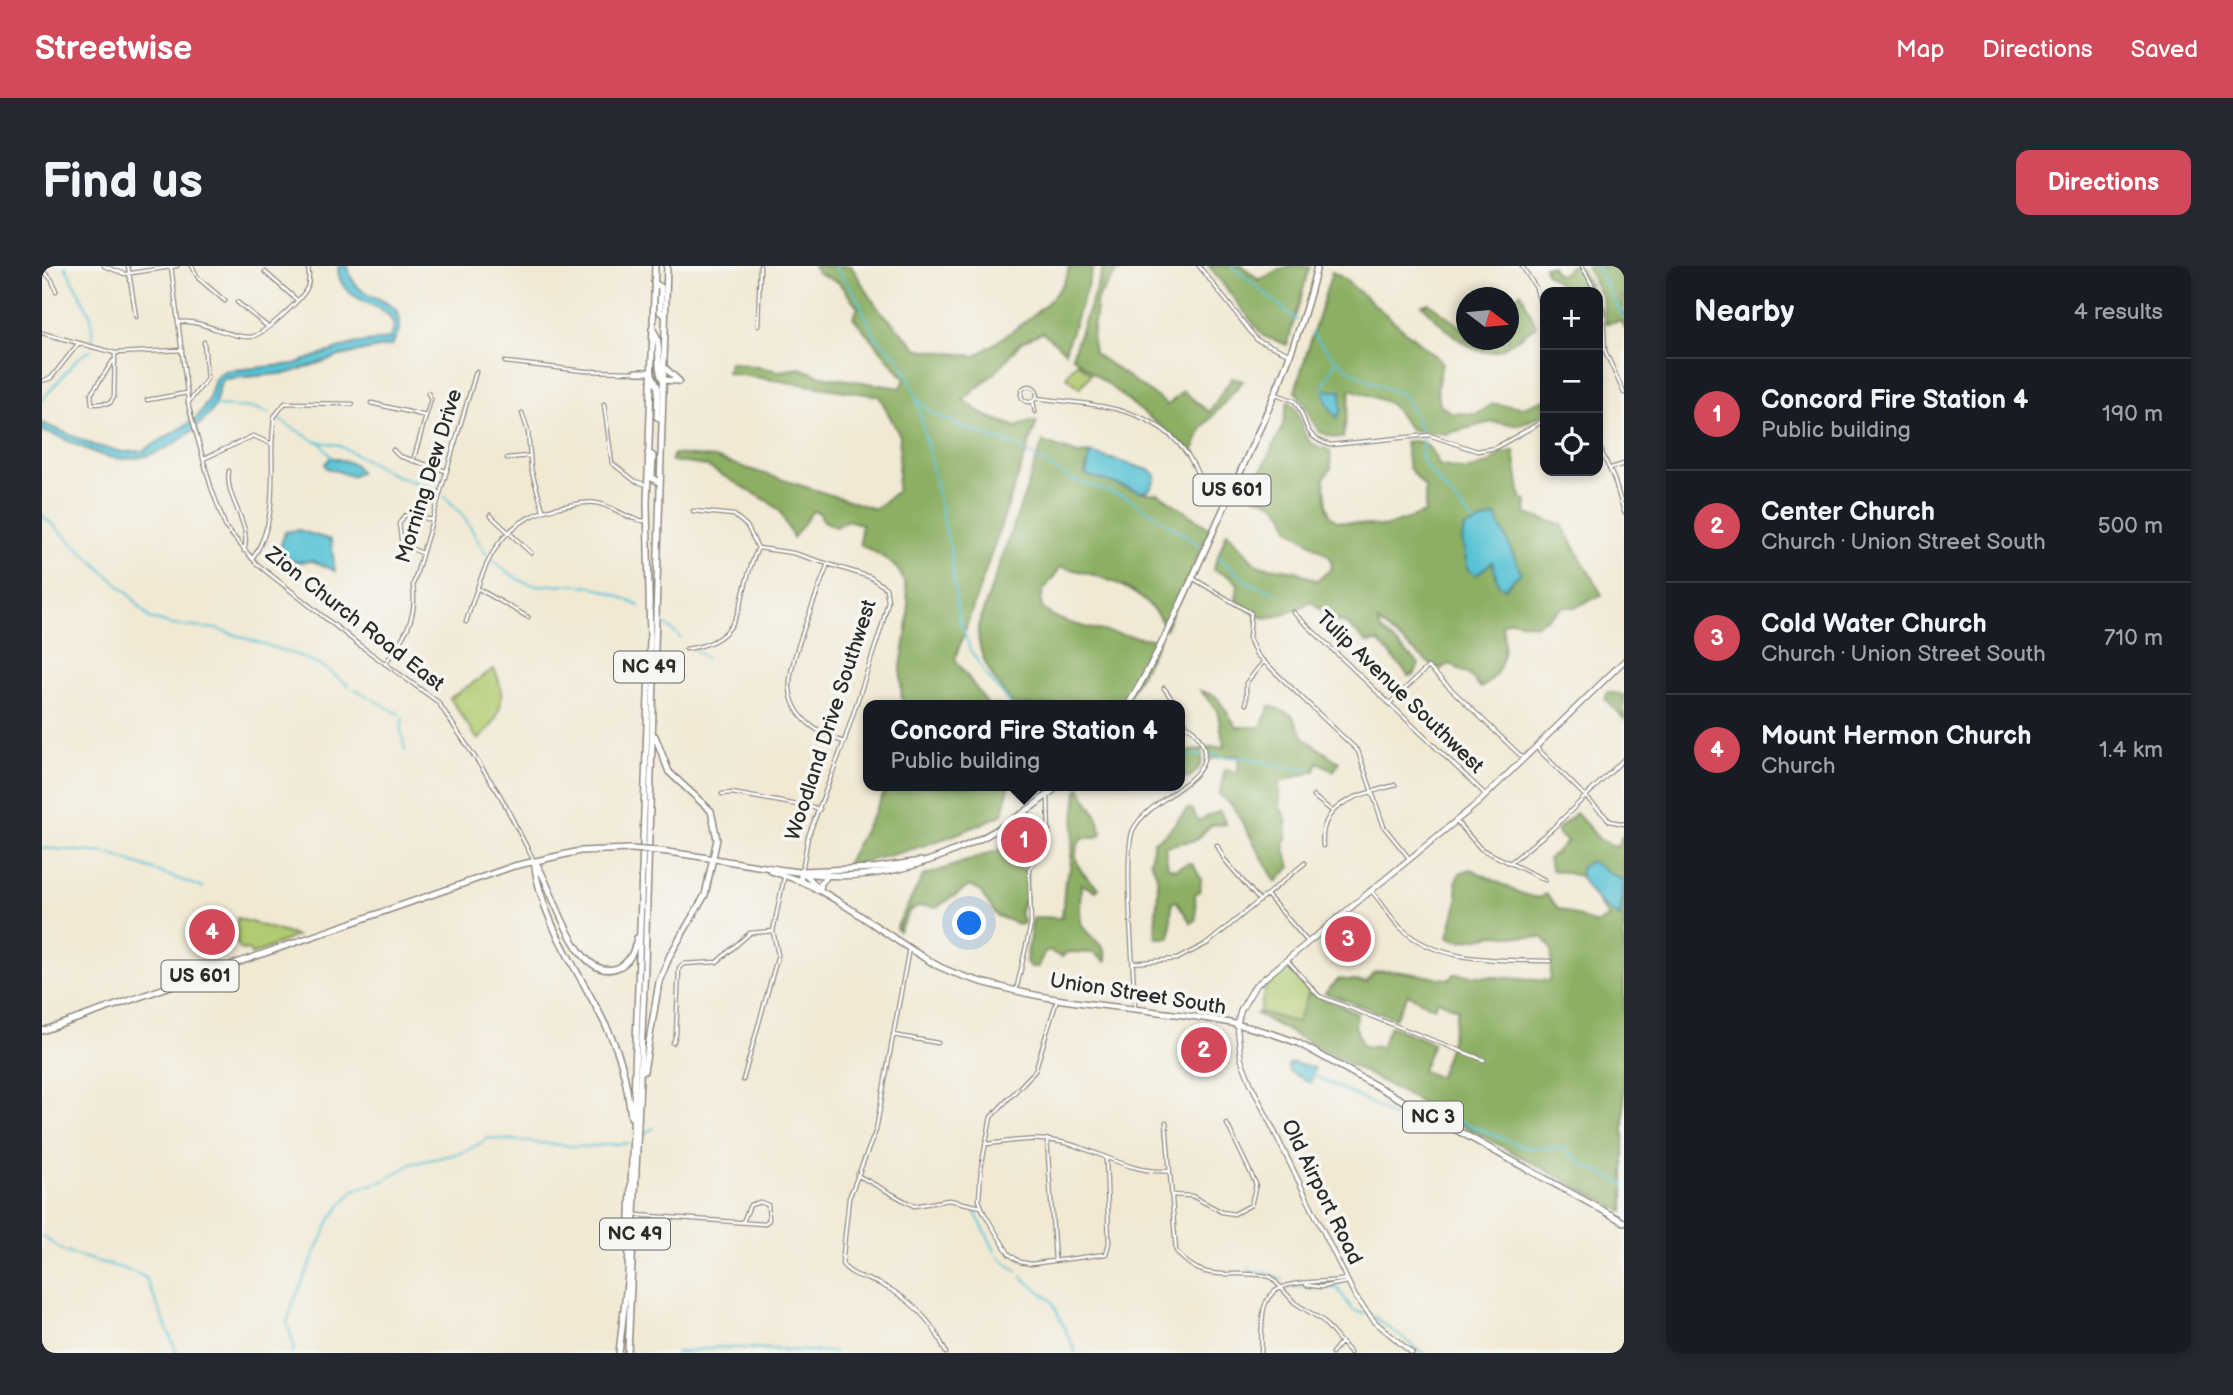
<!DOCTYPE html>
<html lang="en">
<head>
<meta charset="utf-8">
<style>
  :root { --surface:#171b24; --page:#242831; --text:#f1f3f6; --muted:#9ea1a6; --line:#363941; --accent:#d1495b }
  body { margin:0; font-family:"Balsamiq Sans",sans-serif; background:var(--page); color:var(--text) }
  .controls { position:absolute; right:21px; top:21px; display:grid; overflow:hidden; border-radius:14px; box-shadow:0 4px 10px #0003 }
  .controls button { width:63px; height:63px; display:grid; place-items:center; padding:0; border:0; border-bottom:2px solid var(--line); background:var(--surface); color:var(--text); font:35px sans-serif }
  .compass { position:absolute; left:1414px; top:21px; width:63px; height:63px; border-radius:50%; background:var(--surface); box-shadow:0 4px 10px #0003; rotate:106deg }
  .you { position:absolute; left:928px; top:658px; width:24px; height:24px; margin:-18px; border:5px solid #fff; border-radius:50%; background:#1a73e8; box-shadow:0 0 0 10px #1a73e833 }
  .badge { display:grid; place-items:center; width:46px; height:46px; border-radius:50%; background:var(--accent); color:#fff; font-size:23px; font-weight:700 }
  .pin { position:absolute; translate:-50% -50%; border:4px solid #fff; box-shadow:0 2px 7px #0006 }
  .popup { position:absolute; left:821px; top:434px; width:322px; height:91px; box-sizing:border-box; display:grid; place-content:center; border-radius:14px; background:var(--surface); filter:drop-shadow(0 2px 5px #0005); font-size:23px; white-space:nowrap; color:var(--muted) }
  .popup b { font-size:26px; color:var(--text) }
  .popup::after { content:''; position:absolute; left:50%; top:100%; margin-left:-14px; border:14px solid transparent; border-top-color:var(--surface) }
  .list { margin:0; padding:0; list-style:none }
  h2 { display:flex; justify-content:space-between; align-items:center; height:91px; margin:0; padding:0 28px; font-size:30px }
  h2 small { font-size:23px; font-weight:400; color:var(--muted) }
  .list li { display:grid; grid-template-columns:46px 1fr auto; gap:21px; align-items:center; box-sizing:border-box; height:112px; padding:0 28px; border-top:2px solid var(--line) }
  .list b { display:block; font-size:26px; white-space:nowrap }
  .list p { margin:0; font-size:23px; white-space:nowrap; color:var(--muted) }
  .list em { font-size:23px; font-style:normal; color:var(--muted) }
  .icon { flex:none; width:38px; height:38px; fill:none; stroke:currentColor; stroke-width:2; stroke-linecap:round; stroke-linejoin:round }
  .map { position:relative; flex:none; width:1582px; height:1087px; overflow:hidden; border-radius:14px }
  header { display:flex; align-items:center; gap:42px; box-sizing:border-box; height:98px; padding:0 35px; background:var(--accent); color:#fff }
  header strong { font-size:33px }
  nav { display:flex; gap:38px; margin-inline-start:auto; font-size:24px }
  .intro { display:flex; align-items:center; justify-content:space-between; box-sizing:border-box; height:168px; padding:0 42px }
  h1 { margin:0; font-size:49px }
  .button { padding:18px 32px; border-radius:14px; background:var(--accent); color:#fff; font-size:24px; font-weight:700 }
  main { display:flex; gap:42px; padding:0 42px }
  aside { flex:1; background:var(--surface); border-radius:14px; box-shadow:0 4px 10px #0003 }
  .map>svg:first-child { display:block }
  .green { fill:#b0cb71; stroke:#6e7b4e; stroke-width:2 }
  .forest { fill:#8caf63; stroke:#5c6d47; stroke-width:2 }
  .water { fill:#59c2d5; stroke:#427680; stroke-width:2 }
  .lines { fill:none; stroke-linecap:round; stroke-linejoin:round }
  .stream { stroke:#59c2d5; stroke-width:2 }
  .minor-casing { stroke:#8e8a80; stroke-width:5 }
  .tertiary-casing { stroke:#8e8a80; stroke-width:6 }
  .secondary-casing { stroke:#8e8a80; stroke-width:7 }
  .primary-casing { stroke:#8e8a80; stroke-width:8 }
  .trunk-casing { stroke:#8e8a80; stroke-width:8 }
  .minor { stroke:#fff; stroke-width:2.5 }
  .tertiary { stroke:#fff; stroke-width:3.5 }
  .secondary { stroke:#fff; stroke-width:4.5 }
  .primary { stroke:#fff; stroke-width:5 }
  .trunk { stroke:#fff; stroke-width:5 }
  .trunk-bridge-casing { stroke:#8e8a80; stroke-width:8; stroke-linecap:butt }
  .trunk-bridge { stroke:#fff; stroke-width:5 }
  .labels { text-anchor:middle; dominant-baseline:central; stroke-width:7; stroke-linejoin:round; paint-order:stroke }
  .shield { fill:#f6f6f2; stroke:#686867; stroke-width:2 }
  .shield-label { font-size:19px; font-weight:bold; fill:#2b2b2b }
  .street-label { font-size:21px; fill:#2b2b2b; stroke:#f6f6f2 }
</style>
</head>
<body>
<header>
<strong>Streetwise</strong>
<nav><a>Map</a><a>Directions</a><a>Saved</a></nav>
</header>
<div class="intro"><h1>Find us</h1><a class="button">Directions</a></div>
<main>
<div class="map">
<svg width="1582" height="1087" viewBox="0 0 1582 1087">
  <rect width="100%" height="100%" fill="#f6f6f2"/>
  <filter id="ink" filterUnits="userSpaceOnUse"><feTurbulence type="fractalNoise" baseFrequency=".0143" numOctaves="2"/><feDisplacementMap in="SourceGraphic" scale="14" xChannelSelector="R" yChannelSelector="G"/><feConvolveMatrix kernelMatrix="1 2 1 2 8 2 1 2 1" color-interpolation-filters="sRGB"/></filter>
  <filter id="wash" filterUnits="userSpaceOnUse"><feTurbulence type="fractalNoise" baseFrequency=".00686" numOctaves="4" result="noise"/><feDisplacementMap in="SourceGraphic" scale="28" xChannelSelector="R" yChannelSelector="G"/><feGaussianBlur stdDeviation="1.57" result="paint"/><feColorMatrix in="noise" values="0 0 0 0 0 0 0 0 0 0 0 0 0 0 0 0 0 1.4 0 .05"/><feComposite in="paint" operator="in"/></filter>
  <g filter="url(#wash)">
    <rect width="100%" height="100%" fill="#f1e9d4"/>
    <path class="green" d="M1035 96 1049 108 1038 122 1024 110Z
      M452 403C466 430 459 455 436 474L408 432Z
      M195 652 254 670 210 689 206 684H199L195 677Z
      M1245 700 1267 726 1255 757 1217 746 1224 720Z"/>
    <path class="forest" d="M771 0H809L835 41 876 83 934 90C960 72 1025 33 1027 0H1052L1023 85 1000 66 978 77 956 104 921 134 944 150 975 161 988 155H995L913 393 946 439H860C860 427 858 414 859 401 863 373 873 339 860 311 854 296 832 286 818 278L819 258 805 254 794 261 780 254 778 247 771 245 751 272 738 245 727 236 664 200 629 195 632 188 673 192 833 243 855 225 858 170 837 130 685 107 687 96 738 105 758 102 779 110 859 122 863 113 811 51 816 41 796 16 776 7Z
      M1062 0H1088L1074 6 1055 33 1050 73 1052 87 1126 139 1141 125 1167 146 1190 112 1201 115 1160 162 1151 186 1030 90Z
      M1167 0H1201L1217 14 1246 0H1268L1245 79 1221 70Z
      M1502 0H1510L1514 8 1519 9 1528 0H1537L1551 26H1522V21L1504 7Z
      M1544 0H1582V61L1578 55 1563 57 1560 32Z
      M1290 6 1301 12 1400 96 1395 123 1398 139 1410 147 1435 148 1451 138 1481 141 1503 133V148L1477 159 1450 156 1403 168 1369 164 1348 137 1309 123 1301 172C1263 170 1275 148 1253 125Z
      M1479 26 1494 60C1482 68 1469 79 1457 84 1429 95 1397 55 1380 39L1387 37 1422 63 1424 61V74H1466L1467 36Z
      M1246 135C1262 145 1256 169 1272 179 1277 182 1282 181 1288 185L1289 202 1282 212 1285 240 1288 250 1295 255 1342 261 1383 247V221L1367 202 1363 176C1383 172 1389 181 1397 199L1424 205 1448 197 1458 187 1472 185 1479 232 1485 235 1484 248 1520 259 1560 329 1534 341H1521L1495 359 1468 354 1460 358C1464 381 1463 408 1439 422L1427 409 1408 398 1398 403 1388 398 1336 356 1338 363 1377 398 1372 409 1367 410 1337 376 1325 377 1305 358 1289 353 1270 336C1255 342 1232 356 1217 350 1208 346 1203 338 1194 334L1196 318 1189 311 1171 304 1185 266 1215 299 1254 305 1275 315 1290 302 1288 291 1247 262 1243 249 1235 239 1208 228 1240 162Z
      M1001 176 1036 188 1048 187 1043 207C1056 212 1106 231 1116 227L1168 263 1123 363C1107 323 1059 309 1019 301L1001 325 999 339C1007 360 1095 371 1117 374L1082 439H971C953 416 934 390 936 360Z
      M1159 425 1174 430 1195 461H1219L1228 440 1250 449 1263 473 1297 496 1292 505 1276 496 1273 505 1237 516 1238 541 1244 553 1245 569 1242 578 1248 602 1234 616 1191 540 1177 529 1183 503 1196 507 1197 489 1168 493 1165 481H1183L1175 444Z
      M1566 426 1582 429V453L1563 433Z
      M1160 483C1162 497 1157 505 1145 513L1138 502V487Z
      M846 520H967L961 548C908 573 861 588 803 600Z
      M1038 522 1056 552 1060 568 1054 572H1040C1025 593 1040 609 1057 622L1054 625 1039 618C1039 631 1036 647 1040 659 1046 672 1067 679 1064 696L1052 687 1025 686 1020 691 1007 685 1002 687 996 701H988L984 696 991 651 1020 652 1023 614 1028 604 1035 524Z
      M1145 543H1150L1156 555 1178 545 1184 558 1169 559 1154 574 1123 580 1126 601 1133 603 1147 597 1151 598 1159 613 1158 625 1153 628 1154 654 1149 657 1135 636 1130 635 1128 672H1114C1110 647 1124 616 1108 595L1112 575 1125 567Z
      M1534 547 1558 574 1575 581 1582 567V946L1214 748 1217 746 1255 757 1267 726 1315 747 1313 759 1320 780 1339 781 1348 760 1391 777 1380 805 1397 811 1407 782 1416 743 1396 734 1392 742 1366 728 1353 752 1283 727 1297 713 1324 716 1331 707C1354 701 1384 712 1409 713L1412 708 1508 715 1510 684 1502 672 1453 669 1419 675 1406 671 1416 634 1414 615 1418 607 1428 603C1454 613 1472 629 1498 632L1504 628 1516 642 1554 658 1567 652 1538 610 1510 604 1506 593 1525 576 1514 565Z
      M962 582 967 600 985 604 984 631 977 645 982 657 978 659 955 650 937 624 928 620 895 641 879 640 868 644 857 665 854 662 881 610Z"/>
    <path class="water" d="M296 0H306C311 32 336 26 355 45L358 62 350 79 298 90 247 107 182 113C173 123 177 140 165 151 138 179 100 202 60 189 39 182 21 171 0 165V157L54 180 82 186 101 185 154 153 166 135 173 113 182 105 252 98 311 78 347 73 352 63C350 32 295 42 296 0Z
      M1282 124 1299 125V144L1295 152 1286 140Z
      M1048 187 1107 204 1114 209C1112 216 1109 226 1100 226L1044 209Z
      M289 191 312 198 318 206 310 210 285 202 283 198Z
      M1454 250 1479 306 1463 322 1457 319 1450 296 1434 309 1426 304 1420 274 1422 262Z
      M256 264 289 274 293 305 271 295 255 296 236 289 243 266Z
      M1548 595 1582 615 1578 651C1562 643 1538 621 1538 602Z
      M1251 797 1273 802 1268 817 1247 805 1246 799Z"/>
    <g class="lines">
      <path class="stream" d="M23 0 49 50 51 79
        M792 0 813 28 834 72 858 93 874 129 909 288 916 349 928 383 946 411 969 439
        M1190 0 1255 54
        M1554 0 1582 53
        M1270 67C1298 103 1319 113 1362 129L1380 166
        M1283 126 1281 121 1293 97
        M875 133 892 148 925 163 973 179 1028 213 1087 232 1159 280
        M0 134 37 91 49 84
        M172 140 213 142 229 148
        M234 152 273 175 296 179 350 208 393 224
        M1381 172 1379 193 1385 202 1433 257
        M279 177 290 192
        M403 231 422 251 445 289
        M0 249 89 330 107 352 130 359 175 363 255 389 285 403 307 420
        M1177 291 1205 316 1236 327
        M451 294C497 335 497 312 546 320 563 323 582 332 597 340
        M624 359 639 372
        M653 384 664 392
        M313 423 357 448
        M361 452 359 463 363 485
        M1138 490 1160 489
        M1166 490 1205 492 1248 502H1267
        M0 582 65 587 161 622
        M1273 810 1334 840 1355 854 1380 852
        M1402 849 1485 882H1522L1545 901 1582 918
        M601 868 612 862
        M933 946 953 985
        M0 970 23 986 92 1006 104 1012 135 1087
        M956 990 976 1006
        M1207 1002 1210 1007 1221 1005 1241 1014
        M980 1011 1010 1035 1034 1087
        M1251 1021 1295 1022 1311 1044 1322 1048
        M1331 1050 1381 1087
        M250 1087 252 1080 245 1057 251 1037 289 952 312 924 342 915 369 898 423 886 447 872 540 881 586 877
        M634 1087 676 1081 792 1086"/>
    </g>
  </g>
  <g filter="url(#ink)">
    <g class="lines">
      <g class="minor-casing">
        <path id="minor" d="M62 0 83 8 135 0
          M86 0 94 51
          M129 0 147 142 169 221 184 262 215 298 316 378 396 436 458 529 492 595
          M150 0 156 12 183 35
          M1157 0 1215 74 1247 88
          M1480 0 1494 22 1503 55
          M1540 0 1554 26
          M0 4 10 14 14 25
          M223 6 255 34
          M1556 31 1561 44 1563 85 1582 127
          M195 36 226 61
          M138 56C163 54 183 71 207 71 219 72 260 33 265 22 268 15 267 7 266 0
          M716 60 718 0
          M0 67 73 87 140 84
          M71 95 49 128 50 138 68 137 72 131 73 87
          M463 96 543 105 592 106
          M0 115 9 112 36 78
          M979 128a8 8 0 1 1 16 0a8 8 0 1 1-16 0Z
          M1234 128 1253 135C1267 156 1259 170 1288 179L1387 169 1435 185 1453 182 1503 154
          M994 132C1046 139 1107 138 1142 184 1161 207 1151 220 1185 235
          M105 134 145 127
          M991 135 993 146
          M146 137 165 113 162 76
          M329 137 384 150
          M562 138 570 197 593 215 605 219
          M480 147 486 165 489 203 501 244
          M230 178 232 151 243 137 311 138
          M1556 178 1572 213 1582 246
          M351 184 357 190 404 205
          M465 192 487 190
          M161 193 211 170 230 178C230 218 234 260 210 293
          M371 195 389 133 386 127
          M1569 202 1582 198
          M187 205C182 233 211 257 202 285
          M651 245 692 249 705 260 716 282 751 287 828 311 844 322 846 335 840 360 802 476 766 571 760 605
          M448 249 489 287
          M380 287 360 279 357 258 362 250 371 248 389 254
          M785 300C776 327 745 398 748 423 751 452 776 468 802 476
          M1152 313 1209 347 1207 372 1214 388 1316 485 1342 561 1367 592
          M435 322 486 351
          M1251 346 1444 529
          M424 356C443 298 454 252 522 240 533 239 544 235 554 237 573 240 586 255 605 255
          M644 383C709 375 693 328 716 282
          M343 398C362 371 376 353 371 319L434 106
          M1122 422 1134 439
          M1204 438V417L1222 395
          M1347 438 1386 401 1481 492
          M1138 445 1144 459
          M1495 482 1568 555 1582 558
          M680 528 690 527 778 543
          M1271 530 1290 545
          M1413 554 1439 583 1503 614
          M1175 579 1182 593 1218 635
          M1281 580C1276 535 1320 529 1353 519
          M1469 596 1510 563 1582 493
          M1328 624C1340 635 1347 651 1359 662 1396 698 1461 694 1509 695
          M1225 629 1266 676
          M867 682 834 864 807 932 800 998C809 1010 824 1012 838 1018 868 1032 892 1056 904 1087
          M1246 695 1277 730 1442 794
          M1091 697 1135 693 1166 677 1263 597
          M974 725 989 658 987 603 1007 573 1006 531
          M1015 734 993 805 949 851 939 902 937 934 942 947 967 988 978 996 989 998 1064 988 1067 977 1064 892
          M1093 741C1092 709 1081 585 1091 564 1109 526 1197 510 1148 461L1138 460
          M851 769 896 777
          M631 777 634 769 637 702 641 698 675 696 708 667 731 665 742 612
          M701 814 736 689 731 665
          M1124 856 1134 985C1163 1022 1194 1001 1229 1011L1253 1037 1280 1054 1308 1087
          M1005 873 1013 995
          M943 878C969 876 993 870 1019 876 1058 884 1086 908 1127 905
          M815 909 872 940 907 934 939 941
          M1129 929 1150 930 1180 946 1192 948 1209 939 1214 918 1185 858
          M594 949 722 958 727 954 726 939 718 936 708 939 701 956
          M1264 1019 1279 1021 1306 1016
          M1219 1087C1220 1073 1219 1056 1222 1042 1230 1008 1279 1019 1305 1013
          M1290 1087 1299 1076"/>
      </g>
      <g class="tertiary-casing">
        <path id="tertiary" d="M1195 759 1199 793 1209 818 1313 1030 1333 1056 1370 1087"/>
      </g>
      <g class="secondary-casing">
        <path id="secondary" d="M1195 759 1199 744 1213 720 1437 536 1582 395"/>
      </g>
      <g class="primary-casing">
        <path id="primary" d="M760 605 758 615C808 637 850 675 898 701 917 710 938 716 959 721 1055 748 1162 739 1256 777L1582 956
          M761 606 778 624"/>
      </g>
      <g class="trunk-casing">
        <path id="trunk" d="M612 17 619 21 618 46 623 49
          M610 63C622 76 612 99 621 114L637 115
          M621 100 637 115
          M594 106H609L616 122 615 151 619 153
          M606 187 611 190 610 212 617 216
          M1086 439C1121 381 1147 319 1175 257 1213 173 1254 91 1275 0
          M617 585C669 591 720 602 771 608 857 619 952 576 1016 520
          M492 595C500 665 549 719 574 782 583 805 586 828 589 851
          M494 597C512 623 533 717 575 702 588 697 592 685 595 672
          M729 605 758 615
          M760 605 832 602 879 595
          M778 624 779 617 786 609
          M0 765 472 600 538 585 589 583
          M602 805 617 716 628 689 663 629 675 573 669 545 627 506 613 470
          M577 1087 586 1008 608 373 605 237 613 0
          M586 1087 603 699 625 0"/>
      </g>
      <use href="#minor" class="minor"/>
      <use href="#tertiary" class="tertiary"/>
      <use href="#secondary" class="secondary"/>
      <use href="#primary" class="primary"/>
      <use href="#trunk" class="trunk"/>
      <g class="trunk-bridge-casing">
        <path id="trunk-bridge" d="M589 583 617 585"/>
      </g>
      <use href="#trunk-bridge" class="trunk-bridge"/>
    </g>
  </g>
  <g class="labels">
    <g class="shield">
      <rect x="1151.5" y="208.5" width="77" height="31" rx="5"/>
      <rect x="572" y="385.5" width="70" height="31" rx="5"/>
      <rect x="119.5" y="694.5" width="77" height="31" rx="5"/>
      <rect x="1361" y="835.5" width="60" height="31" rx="5"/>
      <rect x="558" y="952.5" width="70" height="31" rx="5"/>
    </g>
    <g class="shield-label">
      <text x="1190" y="224">US 601</text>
      <text x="607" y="401">NC 49</text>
      <text x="158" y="710">US 601</text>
      <text x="1391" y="851">NC 3</text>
      <text x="593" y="968">NC 49</text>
    </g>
    <g class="street-label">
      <text transform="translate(387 210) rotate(-73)">Morning Dew Drive</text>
      <text transform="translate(313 353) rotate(38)">Zion Church Road East</text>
      <text transform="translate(1358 426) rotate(44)">Tulip Avenue Southwest</text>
      <text transform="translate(789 454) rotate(-72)">Woodland Drive Southwest</text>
      <text transform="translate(1096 728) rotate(9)">Union Street South</text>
      <text transform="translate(1280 926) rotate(64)">Old Airport Road</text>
    </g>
  </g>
</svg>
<div class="controls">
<button>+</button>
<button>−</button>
<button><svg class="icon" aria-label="locate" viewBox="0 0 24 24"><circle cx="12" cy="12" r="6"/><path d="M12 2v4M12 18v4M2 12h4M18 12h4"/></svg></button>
</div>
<svg class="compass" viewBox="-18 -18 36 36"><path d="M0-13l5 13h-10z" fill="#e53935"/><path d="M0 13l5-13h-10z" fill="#9ea1a6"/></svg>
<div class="you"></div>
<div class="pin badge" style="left:982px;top:574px">1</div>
<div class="popup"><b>Concord Fire Station 4</b>Public building</div>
<div class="pin badge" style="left:1162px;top:784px">2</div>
<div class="pin badge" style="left:1306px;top:673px">3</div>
<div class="pin badge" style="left:170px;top:666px">4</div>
</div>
<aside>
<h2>Nearby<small>4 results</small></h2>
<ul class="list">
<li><span class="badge">1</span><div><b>Concord Fire Station 4</b><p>Public building</p></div><em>190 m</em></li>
<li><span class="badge">2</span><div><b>Center Church</b><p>Church · Union Street South</p></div><em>500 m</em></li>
<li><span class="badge">3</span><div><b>Cold Water Church</b><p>Church · Union Street South</p></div><em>710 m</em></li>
<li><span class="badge">4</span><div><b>Mount Hermon Church</b><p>Church</p></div><em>1.4 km</em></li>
</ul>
</aside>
</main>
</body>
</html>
